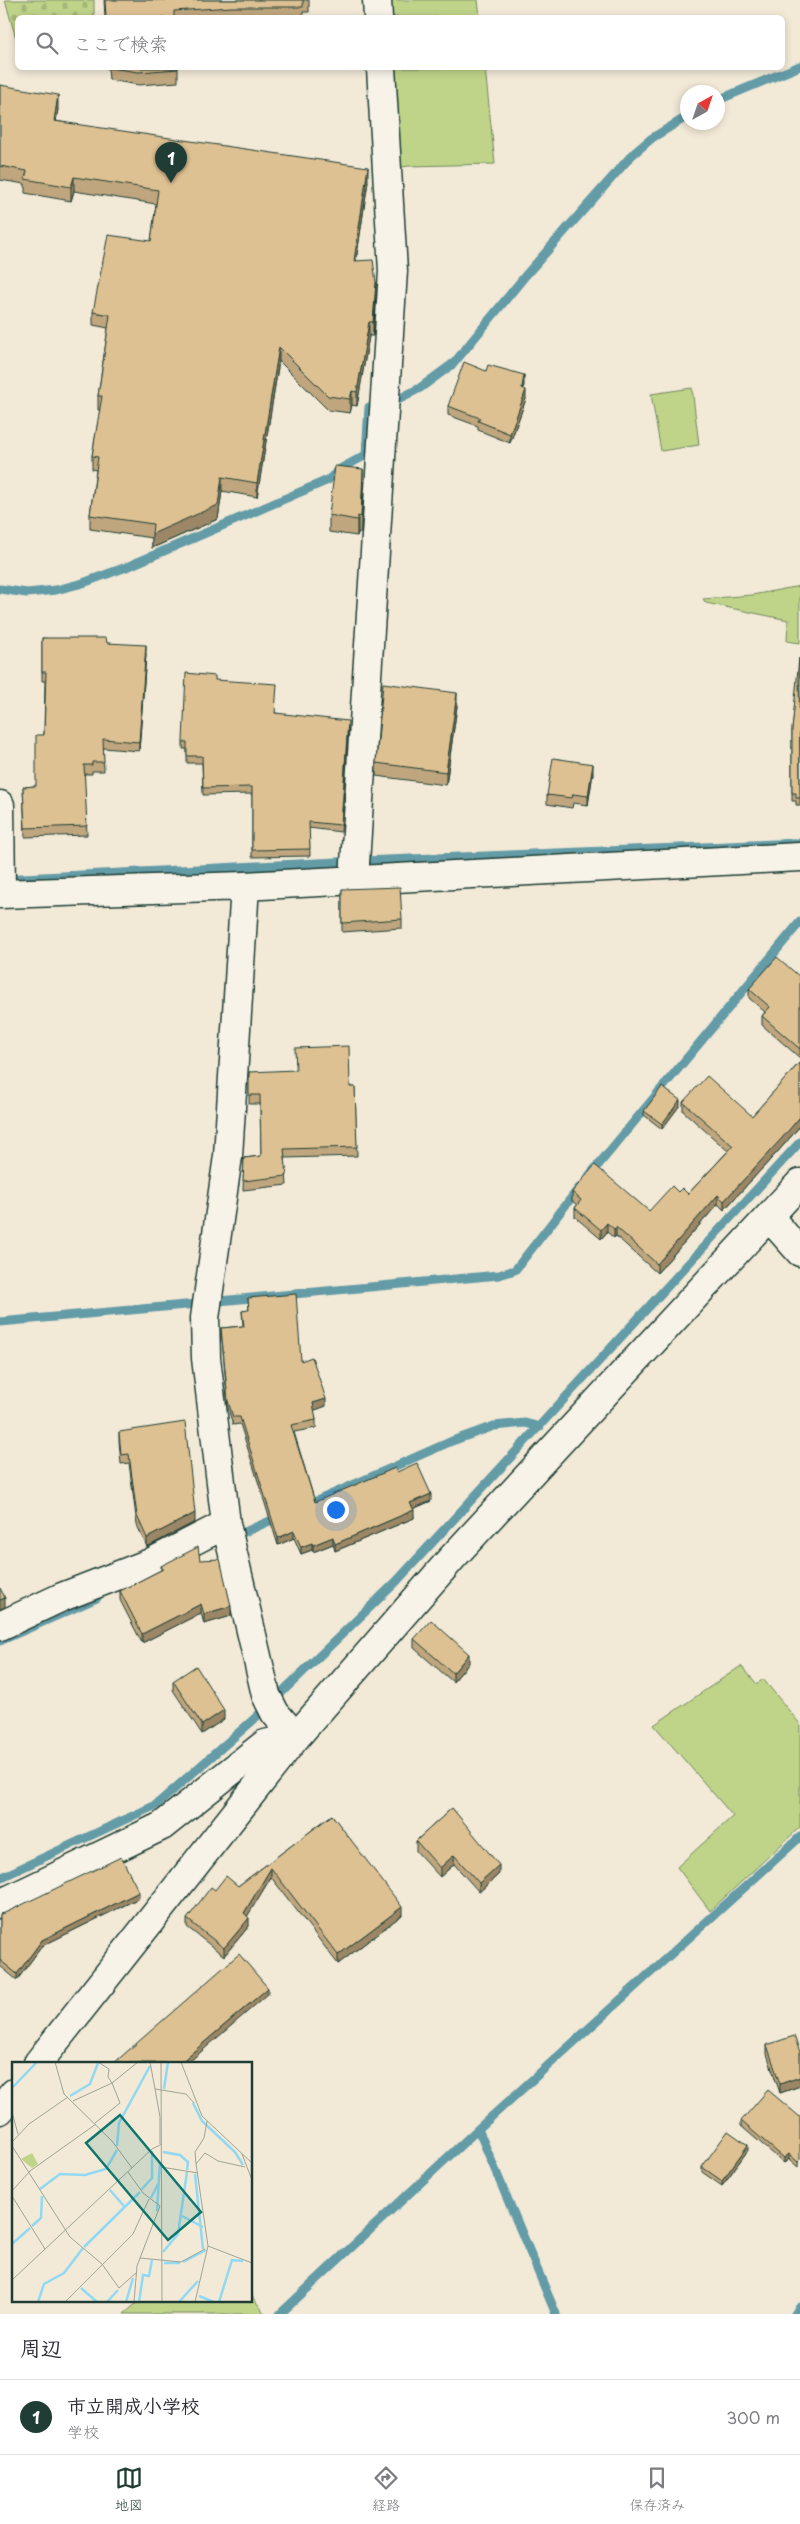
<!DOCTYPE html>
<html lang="ja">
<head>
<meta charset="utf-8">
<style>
  :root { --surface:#fff; --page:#f7f7f7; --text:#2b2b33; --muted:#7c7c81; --line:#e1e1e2; --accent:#1f3d34 }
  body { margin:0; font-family:"Playpen Sans","Klee One",sans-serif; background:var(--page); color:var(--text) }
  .compass { position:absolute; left:680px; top:85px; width:45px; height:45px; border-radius:50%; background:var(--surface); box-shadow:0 2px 8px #0003; rotate:40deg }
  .you { position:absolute; left:335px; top:1509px; width:18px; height:18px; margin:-12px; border:4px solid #fff; border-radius:50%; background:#1a73e8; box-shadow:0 0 0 8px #1a73e833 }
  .badge { display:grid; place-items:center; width:32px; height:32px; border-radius:50%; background:var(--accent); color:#fff; font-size:16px; font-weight:700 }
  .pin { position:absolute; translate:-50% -41px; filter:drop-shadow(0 1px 2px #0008) }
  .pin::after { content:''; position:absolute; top:26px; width:18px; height:15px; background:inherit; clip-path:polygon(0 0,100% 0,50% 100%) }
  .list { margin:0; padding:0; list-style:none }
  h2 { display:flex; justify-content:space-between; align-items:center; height:65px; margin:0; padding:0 20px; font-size:21px }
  h2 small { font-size:16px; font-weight:400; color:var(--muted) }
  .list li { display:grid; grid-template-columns:32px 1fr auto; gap:15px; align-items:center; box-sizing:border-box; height:75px; padding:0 20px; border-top:1px solid var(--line) }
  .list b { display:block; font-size:19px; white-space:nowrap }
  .list p { margin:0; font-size:16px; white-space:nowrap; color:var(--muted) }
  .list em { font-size:16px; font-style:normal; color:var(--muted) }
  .icon { flex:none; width:28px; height:28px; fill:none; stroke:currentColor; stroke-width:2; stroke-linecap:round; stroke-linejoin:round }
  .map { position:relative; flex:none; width:800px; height:2314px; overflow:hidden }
  .search { position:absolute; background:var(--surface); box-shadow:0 2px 8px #0003; left:15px; right:15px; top:15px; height:55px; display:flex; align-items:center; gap:12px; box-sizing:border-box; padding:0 18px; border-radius:8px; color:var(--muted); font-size:19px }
  .sheet { height:140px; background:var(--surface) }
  nav { display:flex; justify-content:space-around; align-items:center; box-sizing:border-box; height:70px; border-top:1px solid var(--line); background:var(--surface); font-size:14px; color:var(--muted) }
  nav a { display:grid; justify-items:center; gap:2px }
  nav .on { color:var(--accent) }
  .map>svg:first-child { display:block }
  .green { fill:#bfd489; stroke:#6f885e }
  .cemetery { fill:url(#cemetery-stones); stroke:#6f885e }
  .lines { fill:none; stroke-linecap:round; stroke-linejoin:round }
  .stream { stroke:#639ba6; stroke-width:9 }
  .minor-casing { stroke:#1f3d34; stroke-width:31 }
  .minor { stroke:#f7f3e8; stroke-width:28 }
  .wall { fill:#bfa67e; stroke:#1f3d34 }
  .shaded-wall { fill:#9b8766; stroke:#1f3d34 }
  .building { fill:#dec192; stroke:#1f3d34 }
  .inset-river { fill:none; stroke:#91d9f2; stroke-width:2.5 }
  .inset-road { fill:none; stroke:#9ea496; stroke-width:1 }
  .view { fill:#0f766e; fill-opacity:0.15; stroke:#0f766e; stroke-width:2.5 }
  .inset-edge { fill:none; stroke:#1f3d34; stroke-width:2.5 }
</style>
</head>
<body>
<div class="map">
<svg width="800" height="2314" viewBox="0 0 800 2314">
  <defs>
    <pattern id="cemetery-stones" width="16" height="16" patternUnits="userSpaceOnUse" patternTransform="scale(1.25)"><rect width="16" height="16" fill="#bfd489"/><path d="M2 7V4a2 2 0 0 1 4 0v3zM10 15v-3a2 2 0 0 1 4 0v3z" fill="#a4b777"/></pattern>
  </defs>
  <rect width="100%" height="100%" fill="#f2e9d7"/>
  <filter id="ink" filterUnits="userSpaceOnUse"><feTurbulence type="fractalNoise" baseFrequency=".02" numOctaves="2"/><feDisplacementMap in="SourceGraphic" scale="10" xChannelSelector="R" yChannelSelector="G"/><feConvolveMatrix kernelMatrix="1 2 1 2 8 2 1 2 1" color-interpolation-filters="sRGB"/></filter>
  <g filter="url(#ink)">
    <path class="green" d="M384 0H478L480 17H385Z
      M387 68H485L495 164 408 166 393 169Z
      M692 388 699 445 661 451 651 394Z
      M800 586V643L787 641 788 620 706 603 703 599 752 595Z
      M741 1666 757 1684 763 1679 800 1724V1827L710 1911 677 1867 733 1816 654 1725Z
      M251 2295 265 2314H124L140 2300H251Z"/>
    <path class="cemetery" d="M5 0H94V17L18 18 17 42Z"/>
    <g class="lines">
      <path class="stream" d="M718 100 800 66
        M397 400 420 388 454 363 525 276 632 155 652 138 688 116
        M0 589 27 593 56 590 83 583 129 566 328 480 340 469 366 455 369 407 373 406
        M4 879 337 862 800 843
        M589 1176 800 922
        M219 1301 499 1275 515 1270 579 1188
        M0 1322 196 1304
        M305 1506 452 1441 494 1426 525 1423 540 1427
        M240 1534 281 1516
        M0 1641 97 1598
        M0 1878 156 1805 252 1721 396 1582 800 1142
        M478 2129 556 2314
        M280 2314 478 2129 800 1837
        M795 2314 800 2307"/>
      <g class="minor-casing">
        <path id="minor" d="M377 0 378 18
          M0 805 1 894
          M354 879 393 271 381 68
          M245 886 228 1156 205 1318 206 1358 226 1524 266 1695 275 1713 296 1737
          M0 894 245 886 800 857
          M769 1217 800 1252
          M0 1626 62 1597 150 1563 226 1524
          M0 1904 162 1826 265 1744 296 1737
          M38 2063 296 1737 452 1558 800 1183
          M0 2110 14 2093"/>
      </g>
      <use href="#minor" class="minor"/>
    </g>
    <path class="wall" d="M104 0H309V12H303V18H105Z
      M108 68H178V82L139 85 109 80Z
      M0 85 58 109 56 121 368 181 356 261 376 296 373 336H369L357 406 352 405 350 413 328 410 279 361 257 497 222 491 218 519 152 548V538L90 529V515L96 470 92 469V456L100 410H98V396L108 328 93 325V312L151 241 156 204 74 191 71 201 25 193V184L0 180Z
      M486 371 524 384 523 389 526 399 510 443 478 430V426L448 415V406Z
      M363 486 361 533H358L357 536 329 532V515Z
      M42 638 107 643 146 654 139 751 103 748 104 771H92V774H84L87 835 25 837 23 787 36 786 44 735 45 681H42Z
      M800 658V805H796V801H792V730Z
      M215 680 276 713 348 727 341 832 309 828 310 856 252 857V794L203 795 202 763H187V749H183V742Z
      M457 706 446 785 376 776V763Z
      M593 773 588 805 573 803 572 808 547 804V795Z
      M342 889 402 919V928L342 932Z
      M800 977V1058L762 1025V1016L765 1012 749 998V989Z
      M800 1062V1126L782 1147 724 1210 718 1204 657 1273 616 1236 614 1238 607 1232 601 1239 575 1217V1208L577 1205 572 1201V1192L649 1211 678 1192 688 1194 728 1151 683 1111V1102L752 1116Z
      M249 1072 350 1087H355L357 1156 285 1158 287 1185 243 1190 244 1158 261 1156 260 1104H249Z
      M680 1105 662 1129 644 1115V1111Z
      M248 1298 301 1361 326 1406 314 1410 316 1420V1428L294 1432 315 1502 397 1472 431 1501 413 1509 414 1518 335 1551 333 1544 313 1552 312 1550 301 1554 294 1538 278 1545 240 1424 233 1425 228 1408 221 1328 243 1326 242 1311 249 1310Z
      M119 1432 195 1522 147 1547 137 1525 129 1463 121 1464 119 1441Z
      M200 1560 231 1616 204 1624 201 1613 142 1643 120 1600V1591L161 1570V1566Z
      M414 1639 469 1663 453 1682 414 1648Z
      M173 1681 224 1719 202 1734 173 1690Z
      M452 1808 499 1874 479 1892 454 1864 440 1877 416 1851V1841Z
      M332 1815 402 1915 338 1964 271 1877 247 1916 249 1926 224 1956 187 1927V1919L215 1890 238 1886Z
      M139 1898 42 1946 17 1980 0 1966V1914Z
      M767 2045 800 2052V2086L780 2093 767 2054Z
      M800 2117 798 2167 789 2159 784 2163 741 2126V2121Z
      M748 2150 722 2186 702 2172V2167Z"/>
    <path class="shaded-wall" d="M58 95V109L54 135V121Z
      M368 167V181L354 275V261Z
      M74 177V191L71 201V187Z
      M376 282V296L373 336V322Z
      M369 322V336L357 406V392Z
      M279 347V361L257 497V483Z
      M524 375V384L522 398V388Z
      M526 390V399L510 443V434Z
      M352 391V405L350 413V399Z
      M363 469V486L361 533V517Z
      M222 477V491L218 519 152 548V534Z
      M358 516V533L357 536V520Z
      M146 645V654L139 751V742Z
      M457 693V706L446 785V772Z
      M593 764V773L588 805V796Z
      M680 1100V1105L662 1129V1124Z
      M800 1117V1126L782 1147 724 1210V1201Z
      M718 1195V1204L657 1273V1264Z
      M607 1223V1232L601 1239V1230Z
      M616 1227V1236L614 1238V1229Z
      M326 1399V1406L313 1411V1403Z
      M431 1494V1501L410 1510V1503Z
      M414 1510V1518L335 1551V1544Z
      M195 1513V1522L147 1547V1538Z
      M294 1531V1538L278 1545V1538Z
      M333 1537V1544L313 1552V1545Z
      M312 1543V1550L301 1554V1547Z
      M5 1598V1607L0 1609V1600Z
      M201 1604V1613L142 1643V1634Z
      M231 1606V1616L204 1624V1614Z
      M469 1654V1663L453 1682V1673Z
      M224 1710V1719L202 1734V1725Z
      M454 1855V1864L440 1877V1868Z
      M499 1865V1874L479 1892V1883Z
      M271 1868V1877L244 1922V1913Z
      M139 1892V1898L42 1946 17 1980V1974L42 1940Z
      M402 1907V1915L338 1964V1955Z
      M249 1918V1926L224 1956V1948Z
      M268 1988V1994L188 2063H180Z
      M800 2077V2086L780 2093V2084Z
      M748 2145V2150L722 2186V2181Z
      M789 2154V2159L784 2163V2158Z"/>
    <path class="building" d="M105 0H303V7H231L174 11V18H106Z
      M109 68H178V69L139 72Z
      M0 85 58 95 54 121 368 167 354 261 373 260 376 282 373 322H369L357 392 352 391 350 399 328 396 279 347 257 483 222 477 218 505 152 534 153 524 90 515 98 457 92 456 102 396H98L110 315 93 312 108 235 151 241 158 190 74 177 71 187 25 179 27 171 0 166Z
      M464 362 486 371 488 365 524 375 522 388 526 390 510 434 478 421 480 418 448 406Z
      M335 466 363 469 361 517 358 516 357 520 329 515Z
      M42 638H106L107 643 146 645 139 742 103 739 104 762H92V765H84L87 826 25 828 23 787 36 786V735H44L46 672H42Z
      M799 658 800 798H796V793H792V730Z
      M186 673 215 676V680L277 684 275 713 348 721 341 825 309 822 310 849 252 850V787L203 788 202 756H187V742H183Z
      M383 683 457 693 446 772 376 763Z
      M553 758 593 764 588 796 573 794 572 798 547 795Z
      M400 887 402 919 342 923V889Z
      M777 957 800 977V1049L762 1016 770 1007 749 989Z
      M349 1046 350 1087H355L357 1147 284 1149 287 1176 243 1181 244 1158 261 1156 260 1095H249V1072L296 1070 295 1048Z
      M800 1062V1117L782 1138 724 1201 718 1195 657 1264 616 1227 614 1229 607 1223 601 1230 575 1208 581 1200 572 1192 595 1165 649 1211 672 1186 678 1192 682 1188 688 1194 733 1146 683 1102 707 1076 752 1116Z
      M662 1087 680 1100 662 1124 644 1111Z
      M296 1294 301 1361 312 1357 326 1399 313 1403 316 1420 291 1425 315 1502 395 1468 397 1472 417 1463 431 1494 410 1503 414 1510 335 1544 333 1537 313 1545 312 1543 301 1547 294 1531 278 1538 240 1417H233L228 1401 221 1328 244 1326 242 1311 249 1310 248 1298Z
      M185 1422 195 1513 147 1538 137 1516 129 1454 121 1455 119 1432Z
      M198 1547 200 1560 220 1559 231 1606 204 1614 201 1604 142 1634 120 1591 163 1569 161 1566Z
      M0 1588 5 1598 0 1600Z
      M431 1620 469 1654 453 1673 414 1639Z
      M196 1666 224 1710 202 1725 173 1681Z
      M452 1808 499 1865 479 1883 454 1855 440 1868 416 1841Z
      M332 1815 402 1907 338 1955 271 1868 244 1913 249 1918 224 1948 187 1919 211 1887 215 1890 226 1876 238 1886Z
      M121 1857 139 1892 42 1940 17 1974 0 1960V1914L7 1912Z
      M239 1954 268 1988 180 2063H114Z
      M794 2036 800 2052V2077L780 2084 767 2045Z
      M768 2090 800 2117V2160L798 2162 789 2154 784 2158 741 2121Z
      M728 2131 748 2145 722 2181 702 2167Z"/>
  </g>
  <g transform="translate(12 2062)">
    <rect width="240" height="240" fill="#f2e9d7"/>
    <path d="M20 91 26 102 20 106 9 97Z" fill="#bfd489"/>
    <path class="inset-river" d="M0 26 25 0M152 27 156 0M58 34 78 22 86 1M181 41 190 59 223 90 231 103M105 84 107 61 138 4M151 90 168 93 176 100 175 108M183 112 191 187M28 127 48 112 73 113 94 107 105 88M98 128 112 144M129 128 140 116V89M139 136 146 122M145 149 148 100M170 154 191 165M20 164 29 156 30 134M0 182 18 166M72 185 128 130M151 190 166 172 175 110M171 200 194 188M152 201H168M69 226 85 240M187 234 202 240M26 240 32 222 52 211 71 186M95 240 106 228M114 240 121 216M127 240 131 213 137 214 140 198M167 240 186 219M207 240 220 198 231 199"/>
    <path class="inset-road" d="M43 0 52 32 100 79 120 106M86 0 97 7 96 15 100 21M138 0 143 27 174 32 182 41M149 0 150 240M169 0 190 54 240 101M143 27 148 55V82M61 39 100 21 126 0M0 50 6 72M83 61 108 41 100 21M0 80 17 62 56 35M0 84 58 175 90 202 107 226 124 211M230 92 240 118M184 102 183 90 192 76 195 59M94 105 106 119M149 105 186 111M116 110 131 131 148 144 125 204 122 240M0 129 18 109 84 62M0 134 33 187M196 184 240 201M128 196 169 200 193 187M0 218 140 87 150 82M53 240 121 172 137 137M183 240 196 184 184 102 193 91 206 99 233 105"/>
    <path class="view" d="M108 53 189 150 156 178 74 81Z"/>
    <rect width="240" height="240" class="inset-edge"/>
  </g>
</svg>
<svg class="compass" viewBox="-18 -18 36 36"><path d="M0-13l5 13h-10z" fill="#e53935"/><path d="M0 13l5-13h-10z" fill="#7c7c81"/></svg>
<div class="you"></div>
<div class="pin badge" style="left:171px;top:183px">1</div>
<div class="search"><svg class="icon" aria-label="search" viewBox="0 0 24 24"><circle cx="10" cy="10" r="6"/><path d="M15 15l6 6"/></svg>ここで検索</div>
</div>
<section class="sheet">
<h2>周辺<small></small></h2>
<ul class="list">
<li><span class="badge">1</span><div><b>市立開成小学校</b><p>学校</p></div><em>300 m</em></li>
</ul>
</section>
<nav>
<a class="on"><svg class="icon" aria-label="map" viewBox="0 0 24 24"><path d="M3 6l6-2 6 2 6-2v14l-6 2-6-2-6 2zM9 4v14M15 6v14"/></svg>地図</a>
<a><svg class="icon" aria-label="directions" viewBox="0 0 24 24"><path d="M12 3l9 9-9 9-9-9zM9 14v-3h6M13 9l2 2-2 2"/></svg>経路</a>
<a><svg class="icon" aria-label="saved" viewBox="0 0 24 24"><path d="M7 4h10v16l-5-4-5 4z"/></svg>保存済み</a>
</nav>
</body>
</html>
